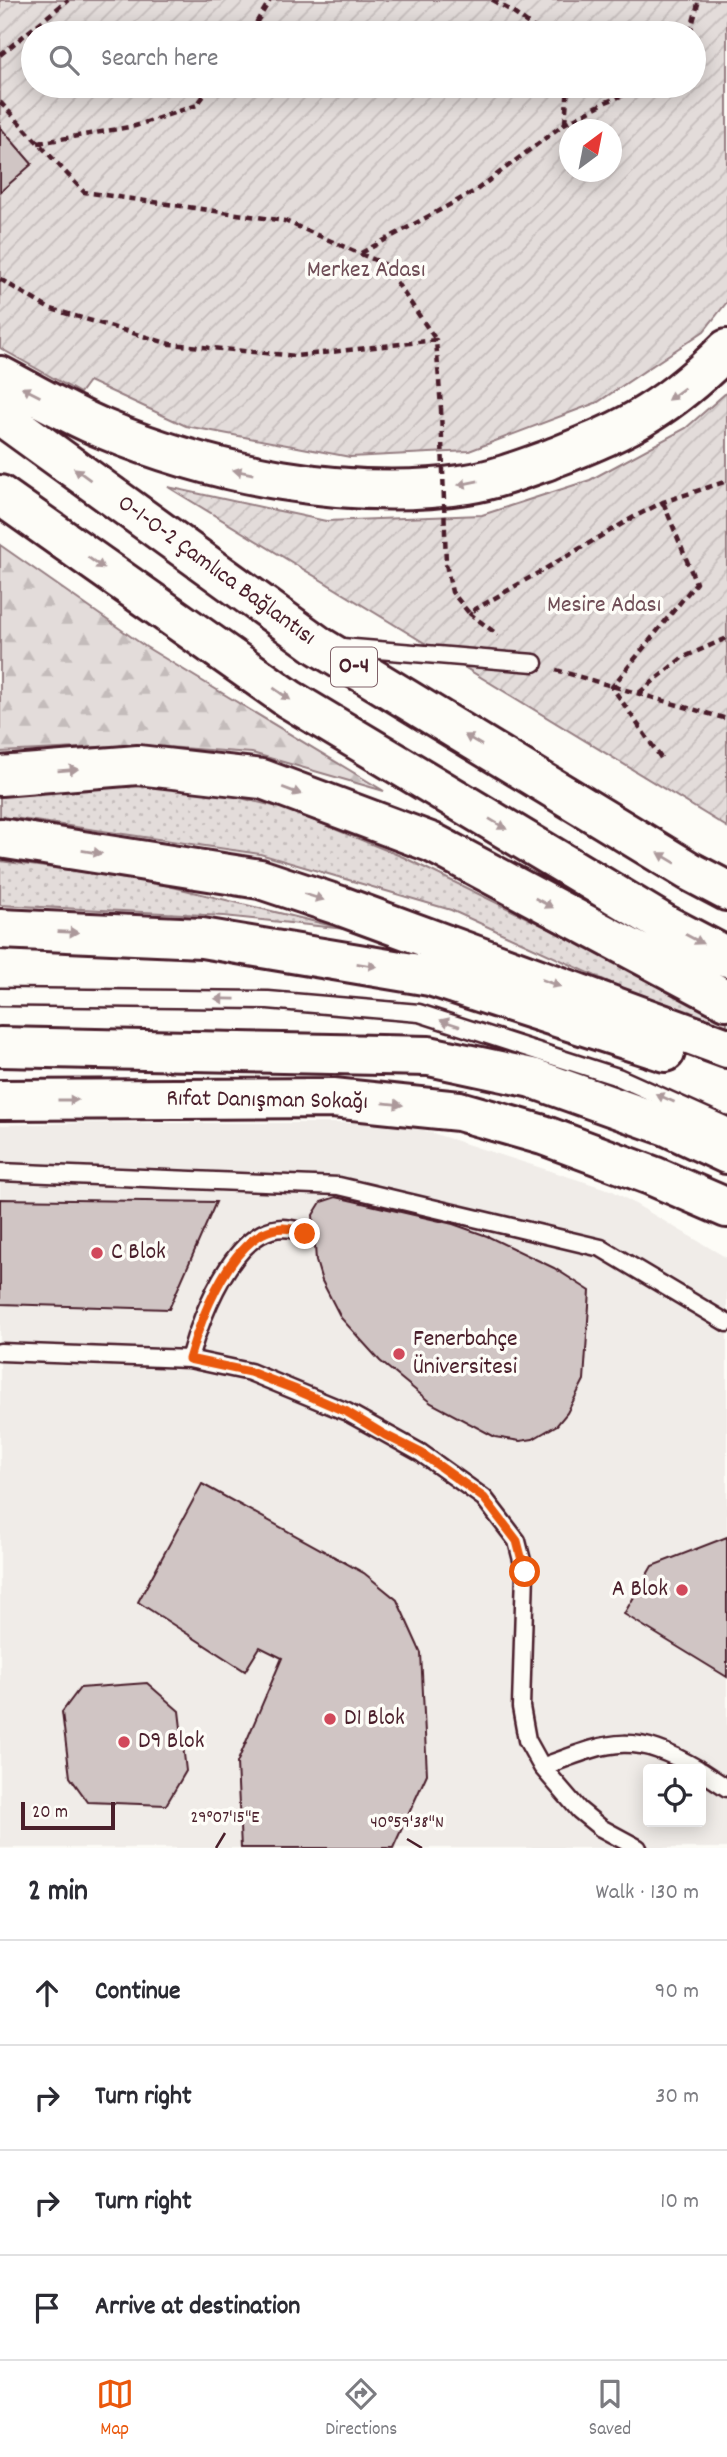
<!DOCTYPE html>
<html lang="en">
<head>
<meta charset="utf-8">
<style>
  :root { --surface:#fff; --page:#f2f2f3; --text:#2b2b33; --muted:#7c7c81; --line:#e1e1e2; --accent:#ea580c }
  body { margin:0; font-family:Dekko,sans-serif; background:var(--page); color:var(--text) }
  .controls { position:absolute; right:21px; bottom:21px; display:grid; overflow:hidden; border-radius:7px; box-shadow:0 4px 18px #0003 }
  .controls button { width:63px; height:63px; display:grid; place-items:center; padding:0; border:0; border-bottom:2px solid var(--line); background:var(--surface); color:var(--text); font:35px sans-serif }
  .compass { position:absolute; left:559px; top:119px; width:63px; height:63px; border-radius:50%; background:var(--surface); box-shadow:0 4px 18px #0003; rotate:32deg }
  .scale { position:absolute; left:21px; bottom:18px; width:94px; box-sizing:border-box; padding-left:7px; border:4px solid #4a1f2b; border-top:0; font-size:19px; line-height:24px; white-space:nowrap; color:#4a1f2b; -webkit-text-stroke:5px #fdfcf7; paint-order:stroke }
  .stop { position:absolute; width:21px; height:21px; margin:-16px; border:5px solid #ea580c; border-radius:50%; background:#fff }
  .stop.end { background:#ea580c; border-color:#fff; box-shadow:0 2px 7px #0008 }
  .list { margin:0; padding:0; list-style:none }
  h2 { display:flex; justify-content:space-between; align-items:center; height:91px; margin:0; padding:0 28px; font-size:30px }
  h2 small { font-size:23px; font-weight:400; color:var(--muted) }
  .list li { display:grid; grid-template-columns:46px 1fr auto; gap:21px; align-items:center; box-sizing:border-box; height:105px; padding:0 28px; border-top:2px solid var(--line) }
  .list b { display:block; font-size:26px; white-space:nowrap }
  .list em { font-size:23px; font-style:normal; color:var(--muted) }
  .icon { flex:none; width:38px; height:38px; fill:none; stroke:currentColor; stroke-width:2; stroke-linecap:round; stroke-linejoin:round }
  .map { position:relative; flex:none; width:727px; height:1848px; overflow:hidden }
  .search { position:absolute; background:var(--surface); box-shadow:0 4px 18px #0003; left:21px; right:21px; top:21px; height:77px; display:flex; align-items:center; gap:18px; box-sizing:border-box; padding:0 24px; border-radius:38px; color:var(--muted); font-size:26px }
  .sheet { height:511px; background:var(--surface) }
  nav { display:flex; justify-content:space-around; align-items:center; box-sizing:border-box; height:98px; border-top:2px solid var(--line); background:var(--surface); font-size:19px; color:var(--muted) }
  nav a { display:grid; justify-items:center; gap:4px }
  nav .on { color:var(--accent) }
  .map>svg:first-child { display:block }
  .built { fill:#f0ece8; fill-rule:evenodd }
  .grass { fill:url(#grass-dots); stroke:#967e82; stroke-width:2 }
  .forest { fill:url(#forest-firs); stroke:#967e82; stroke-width:2 }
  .garden { fill:url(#garden-furrows); stroke:#967e82; stroke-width:2; fill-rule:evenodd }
  .building { fill:#d0c5c4; stroke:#4a1f2b; stroke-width:2 }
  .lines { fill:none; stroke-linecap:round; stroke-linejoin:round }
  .lane-casing { stroke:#4a1f2b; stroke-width:21 }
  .secondary-casing { stroke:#4a1f2b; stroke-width:44 }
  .highway-casing { stroke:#4a1f2b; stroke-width:44 }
  .path { stroke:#4a1f2b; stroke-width:4.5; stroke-dasharray:7 5; stroke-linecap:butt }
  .lane { stroke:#fdfcf7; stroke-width:16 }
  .secondary { stroke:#fdfcf7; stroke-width:38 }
  .highway { stroke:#fdfcf7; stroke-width:38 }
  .path-bridge { stroke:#4a1f2b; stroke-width:4.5; stroke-dasharray:7 5; stroke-linecap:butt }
  .oneway { fill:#ac999b }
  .route { stroke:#ea580c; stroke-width:9 }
  .ticks { fill:none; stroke:#4a1f2b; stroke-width:2.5 }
  .poi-dot { fill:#d1495b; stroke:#fdfcf7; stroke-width:2.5 }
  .labels { text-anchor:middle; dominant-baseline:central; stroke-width:7; stroke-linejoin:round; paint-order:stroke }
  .shield { fill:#fdfcf7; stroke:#806168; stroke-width:2 }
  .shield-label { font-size:23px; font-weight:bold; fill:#4a1f2b }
  .park-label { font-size:24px; fill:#704e57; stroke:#fdfcf7 }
  .street-label { font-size:24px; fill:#4a1f2b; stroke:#fdfcf7 }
  .poi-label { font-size:24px; fill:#4a1f2b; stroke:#fdfcf7; text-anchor:start }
  .ticks-label { font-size:18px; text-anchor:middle; fill:#4a1f2b; stroke:#fdfcf7; stroke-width:7; stroke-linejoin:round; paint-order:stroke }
</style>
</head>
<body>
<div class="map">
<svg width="727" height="1848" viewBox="0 0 727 1848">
  <defs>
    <pattern id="grass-dots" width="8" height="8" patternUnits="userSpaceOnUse" patternTransform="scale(1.75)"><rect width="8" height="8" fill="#e3dcda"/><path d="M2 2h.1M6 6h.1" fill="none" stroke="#c4bcbb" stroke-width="1.8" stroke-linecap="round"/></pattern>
    <pattern id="forest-firs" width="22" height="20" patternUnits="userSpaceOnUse" patternTransform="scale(1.75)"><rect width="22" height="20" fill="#e3dcda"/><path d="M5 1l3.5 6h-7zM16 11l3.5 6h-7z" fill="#c4bcbb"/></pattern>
    <pattern id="garden-furrows" width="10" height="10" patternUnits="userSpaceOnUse" patternTransform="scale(1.75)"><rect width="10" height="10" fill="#e3dcda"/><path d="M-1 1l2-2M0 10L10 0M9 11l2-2" fill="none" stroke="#c4bcbb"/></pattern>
  </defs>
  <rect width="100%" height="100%" fill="#fdfcf7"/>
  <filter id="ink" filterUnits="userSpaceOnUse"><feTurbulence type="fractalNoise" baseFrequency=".0143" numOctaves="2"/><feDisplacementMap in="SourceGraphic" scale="14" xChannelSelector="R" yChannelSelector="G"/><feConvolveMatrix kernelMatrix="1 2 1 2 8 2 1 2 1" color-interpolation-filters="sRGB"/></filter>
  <g filter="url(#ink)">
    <path class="built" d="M87 1123H401L613 1191 727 1258V1848H0V1125ZM648 1769H701V1822H648Z"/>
    <path class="grass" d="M55 784 200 788 286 809 403 857 727 1016V1036L451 910 260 854 14 818 0 819V797Z
      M0 861 144 880 345 929 224 916 0 905Z"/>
    <path class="forest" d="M0 545 146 647 384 791 252 753 137 745 0 752Z"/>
    <path class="garden" d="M0 0H727V302L704 331 598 402 469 451 350 457 186 426 89 381 80 393 0 348ZM33 33H694V86H33ZM570 130H612V172H570Z
      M727 392V827L168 487 326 521 482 515 590 480 686 428Z"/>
    <path class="building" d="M0 127 32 164 0 192Z
      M336 1197 453 1224 487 1236 554 1268 590 1291 584 1380 567 1413 557 1425 533 1439 520 1441 495 1437 431 1403 380 1361 341 1318 322 1281 316 1261 313 1215 321 1202Z
      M0 1199 216 1202 169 1309 0 1304Z
      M202 1484 364 1573 397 1600 421 1653 427 1774 393 1848H241L237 1763 282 1658 260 1647 245 1671 138 1602Z
      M727 1537V1677L624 1614 652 1566Z
      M147 1683 179 1711 186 1771 166 1805 88 1802 70 1777 62 1712 80 1688Z"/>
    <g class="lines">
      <g class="lane-casing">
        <path id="lane" d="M342 647 534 663
          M0 997 268 1000 419 1013 618 1077 727 1126
          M0 1172 339 1186 601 1248 727 1323
          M0 1352 189 1359 250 1372 347 1412 421 1453 484 1498 517 1541 525 1572 521 1707 527 1740 542 1767 579 1810 601 1828 638 1848
          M189 1359C201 1315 243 1201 305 1234
          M542 1767C609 1742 632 1730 698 1769
          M701 1771 727 1788"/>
      </g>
      <g class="secondary-casing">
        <path id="secondary" d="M0 1047 429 1056 532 1078 667 1126 727 1154
          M0 1100 333 1098 459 1111 543 1135 653 1176 727 1208"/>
      </g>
      <g class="highway-casing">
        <path id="highway" d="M0 376C34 394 68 414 104 429 212 474 350 502 467 484 494 480 523 469 548 460 583 446 618 433 649 413 678 395 703 373 727 349
          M0 415 319 646 689 871 727 891
          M0 495 289 699 666 925 727 957
          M0 776 138 765 262 779 433 843 727 1000
          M0 838 260 879 341 906 727 1048
          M0 929 202 938 430 976 665 1052"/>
      </g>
      <path class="path" d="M492 0 508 9 541 33
        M250 33 270 0
        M690 33 699 0
        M0 55 68 0
        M0 102 84 192 285 221 384 264 436 340
        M565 123 568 86
        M38 143 135 126 197 105 211 86
        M361 253 475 191 564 124 606 102 646 86
        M0 279 48 308 170 344 296 356 436 340 441 408
        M446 564 452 592 469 613 634 517 663 502 727 481
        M469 613 498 635
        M556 670 727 719
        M639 693 682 658 727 638
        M661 758 612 687 696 583 663 502"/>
      <use href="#lane" class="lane"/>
      <use href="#secondary" class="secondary"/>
      <use href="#highway" class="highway"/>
      <path class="path-bridge" d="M441 408 446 564"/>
    </g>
    <defs><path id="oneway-solid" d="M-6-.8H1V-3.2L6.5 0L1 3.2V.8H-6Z" transform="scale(1.75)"/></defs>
    <g class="oneway">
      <use href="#oneway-solid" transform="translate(31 392) rotate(-153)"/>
      <use href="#oneway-solid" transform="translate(676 394) rotate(144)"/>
      <use href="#oneway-solid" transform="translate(243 472) rotate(-169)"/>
      <use href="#oneway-solid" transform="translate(82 474) rotate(-144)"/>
      <use href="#oneway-solid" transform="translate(468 483) rotate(169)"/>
      <use href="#oneway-solid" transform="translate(96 563) rotate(35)"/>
      <use href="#oneway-solid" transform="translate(282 694) rotate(35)"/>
      <use href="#oneway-solid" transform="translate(473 740) rotate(-149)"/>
      <use href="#oneway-solid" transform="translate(68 770) rotate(-5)"/>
      <use href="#oneway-solid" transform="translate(292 791) rotate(21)"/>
      <use href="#oneway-solid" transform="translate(498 824) rotate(31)"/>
      <use href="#oneway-solid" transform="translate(92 852) rotate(9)"/>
      <use href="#oneway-solid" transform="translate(667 858) rotate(-149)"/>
      <use href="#oneway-solid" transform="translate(314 897) rotate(18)"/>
      <use href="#oneway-solid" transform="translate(544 903) rotate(28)"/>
      <use href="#oneway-solid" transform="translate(68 932) rotate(2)"/>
      <use href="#oneway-solid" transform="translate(694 939) rotate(28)"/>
      <use href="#oneway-solid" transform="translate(367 965) rotate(9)"/>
      <use href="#oneway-solid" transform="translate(551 983) rotate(20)"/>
      <use href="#oneway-solid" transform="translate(225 999) rotate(-179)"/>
      <use href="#oneway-solid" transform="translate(450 1023) rotate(-162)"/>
      <use href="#oneway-solid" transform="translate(665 1098) rotate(-156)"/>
      <use href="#oneway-solid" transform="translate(68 1100)"/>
      <use href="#oneway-solid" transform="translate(393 1104) rotate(6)"/>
    </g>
  </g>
  <g class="lines" filter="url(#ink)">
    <path class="route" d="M305 1234C243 1201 201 1316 189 1359L250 1372 294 1389 347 1412 385 1435 421 1453 484 1498 517 1541 525 1572"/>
  </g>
  <path class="ticks" d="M407 1839 422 1848M216 1848 225 1833"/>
  <g class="poi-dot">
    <circle cx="97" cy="1253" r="7"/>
    <circle cx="399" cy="1354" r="7"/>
    <circle cx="682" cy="1590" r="7"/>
    <circle cx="330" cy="1719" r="7"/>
    <circle cx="124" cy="1742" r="7"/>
  </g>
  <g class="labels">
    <rect class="shield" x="331" y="647.5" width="46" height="39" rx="5"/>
    <g class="shield-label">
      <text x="354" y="667">O-4</text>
    </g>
    <g class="park-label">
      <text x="366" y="271">Merkez Adası</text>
      <text x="604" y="606">Mesire Adası</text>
    </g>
    <g class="street-label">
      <text transform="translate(216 571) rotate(36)">O-1-O-2 Çamlıca Bağlantısı</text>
      <text transform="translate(267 1101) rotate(1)">Rıfat Danışman Sokağı</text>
    </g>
    <g class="poi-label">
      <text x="111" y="1253">C Blok</text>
      <text x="413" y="1340">Fenerbahçe<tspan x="413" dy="28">Üniversitesi</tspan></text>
      <text x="668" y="1590" text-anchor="end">A Blok</text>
      <text x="344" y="1719">D1 Blok</text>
      <text x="138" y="1742">D9 Blok</text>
    </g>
  </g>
  <g class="ticks-label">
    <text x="225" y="1822">29°07'15"E</text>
    <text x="407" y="1827">40°59'38"N</text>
  </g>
</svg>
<div class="controls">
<button><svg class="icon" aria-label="locate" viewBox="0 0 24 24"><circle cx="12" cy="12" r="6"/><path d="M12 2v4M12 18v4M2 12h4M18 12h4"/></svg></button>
</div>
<svg class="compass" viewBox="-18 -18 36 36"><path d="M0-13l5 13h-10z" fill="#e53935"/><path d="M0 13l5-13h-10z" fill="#7c7c81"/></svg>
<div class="scale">20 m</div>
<div class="stop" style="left:525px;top:1572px"></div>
<div class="stop end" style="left:305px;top:1234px"></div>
<div class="search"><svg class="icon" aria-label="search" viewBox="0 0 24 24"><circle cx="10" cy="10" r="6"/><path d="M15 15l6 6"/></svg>Search here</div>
</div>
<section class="sheet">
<h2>2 min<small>Walk · 130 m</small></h2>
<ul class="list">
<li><svg class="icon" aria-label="ahead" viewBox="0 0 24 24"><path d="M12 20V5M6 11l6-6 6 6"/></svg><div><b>Continue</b></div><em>90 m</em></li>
<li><svg class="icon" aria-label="right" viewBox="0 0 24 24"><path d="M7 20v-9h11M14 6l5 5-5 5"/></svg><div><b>Turn right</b></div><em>30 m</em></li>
<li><svg class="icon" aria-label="right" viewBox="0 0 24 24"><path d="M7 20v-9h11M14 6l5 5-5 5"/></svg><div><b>Turn right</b></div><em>10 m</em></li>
<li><svg class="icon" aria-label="arrive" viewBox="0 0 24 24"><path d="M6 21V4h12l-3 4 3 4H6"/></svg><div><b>Arrive at destination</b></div></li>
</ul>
</section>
<nav>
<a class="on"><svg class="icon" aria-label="map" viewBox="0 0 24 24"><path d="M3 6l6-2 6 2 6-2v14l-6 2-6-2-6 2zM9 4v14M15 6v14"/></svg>Map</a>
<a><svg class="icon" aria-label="directions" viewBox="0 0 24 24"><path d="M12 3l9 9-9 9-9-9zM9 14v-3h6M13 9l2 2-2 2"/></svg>Directions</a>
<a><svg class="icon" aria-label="saved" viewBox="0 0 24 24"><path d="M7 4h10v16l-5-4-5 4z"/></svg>Saved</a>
</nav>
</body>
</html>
